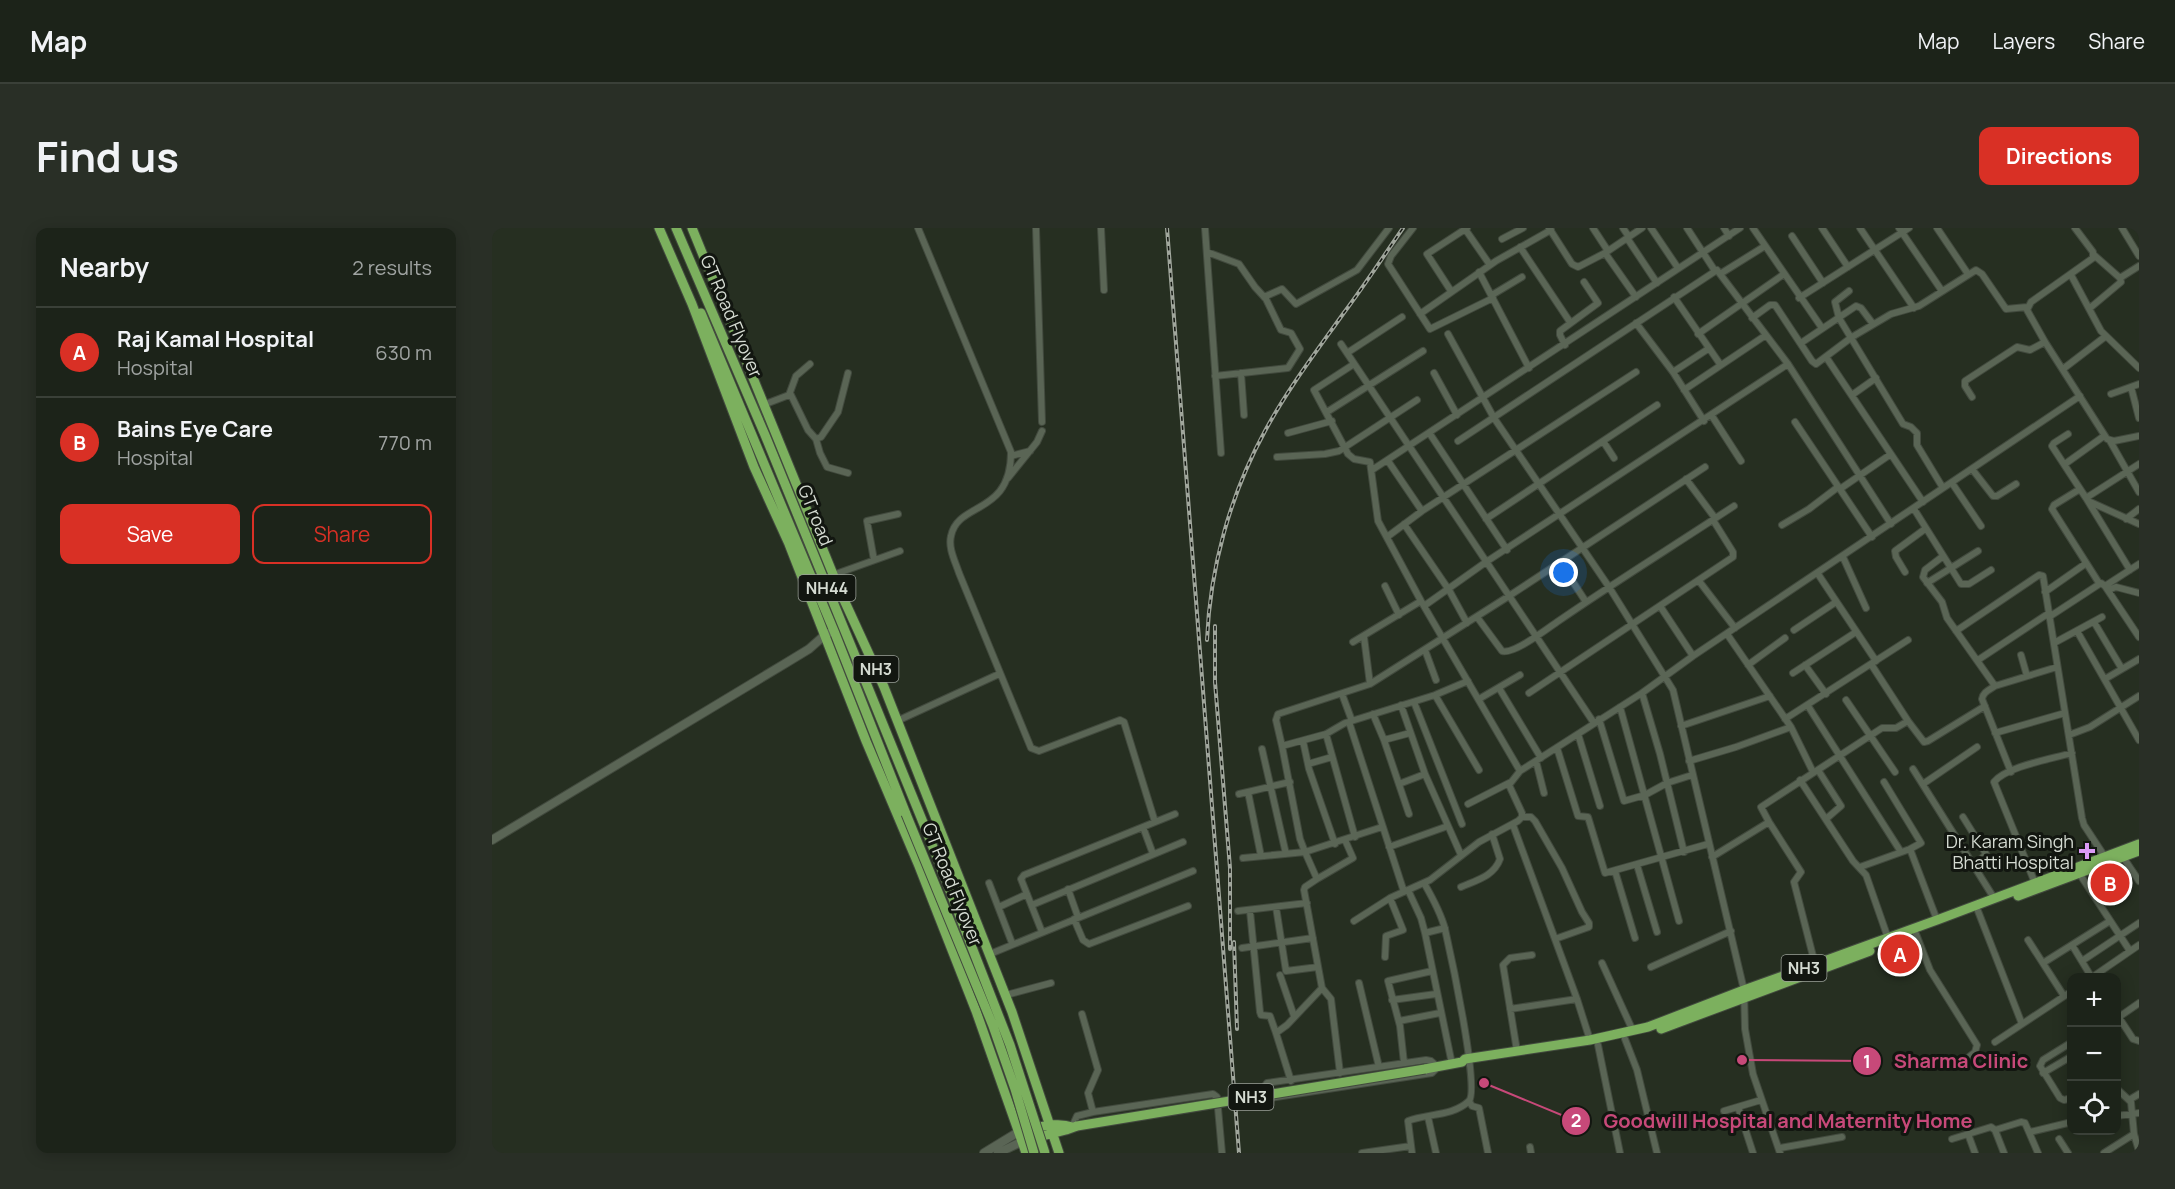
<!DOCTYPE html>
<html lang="en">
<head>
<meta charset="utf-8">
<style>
  :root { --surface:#1c2319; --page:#292f26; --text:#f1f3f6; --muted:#a0a4a2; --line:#3a4038; --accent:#d93025 }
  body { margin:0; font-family:Manrope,sans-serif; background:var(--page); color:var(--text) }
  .controls { position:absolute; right:18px; bottom:18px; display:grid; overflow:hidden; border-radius:12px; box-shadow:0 3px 15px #0003 }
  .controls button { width:54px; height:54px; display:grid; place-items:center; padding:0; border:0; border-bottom:2px solid var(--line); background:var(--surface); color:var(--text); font:30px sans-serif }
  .you { position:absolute; left:1072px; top:345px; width:21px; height:21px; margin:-15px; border:4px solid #fff; border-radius:50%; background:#1a73e8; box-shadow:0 0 0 9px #1a73e833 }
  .badge { display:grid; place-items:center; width:39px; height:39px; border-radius:50%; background:var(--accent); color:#fff; font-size:20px; font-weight:700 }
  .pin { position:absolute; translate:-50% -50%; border:3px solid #fff; box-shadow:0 2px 6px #0006 }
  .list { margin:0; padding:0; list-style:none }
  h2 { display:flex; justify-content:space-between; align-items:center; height:78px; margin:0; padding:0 24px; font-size:26px }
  h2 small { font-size:20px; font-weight:400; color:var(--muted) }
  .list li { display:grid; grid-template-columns:39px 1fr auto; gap:18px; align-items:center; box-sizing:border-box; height:90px; padding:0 24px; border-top:2px solid var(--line) }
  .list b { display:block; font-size:22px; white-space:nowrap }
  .list p { margin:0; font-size:20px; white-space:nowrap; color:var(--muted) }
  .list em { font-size:20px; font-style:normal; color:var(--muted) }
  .actions { display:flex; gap:12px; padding:18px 24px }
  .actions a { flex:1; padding:14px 0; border:2px solid var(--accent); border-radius:12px; text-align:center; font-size:21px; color:var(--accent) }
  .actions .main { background:var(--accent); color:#fff }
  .icon { flex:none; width:33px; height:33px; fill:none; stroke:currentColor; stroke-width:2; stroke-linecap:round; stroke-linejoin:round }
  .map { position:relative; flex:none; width:1647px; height:925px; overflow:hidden; border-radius:12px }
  header { display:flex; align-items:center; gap:36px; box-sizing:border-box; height:84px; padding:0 30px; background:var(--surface); border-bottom:2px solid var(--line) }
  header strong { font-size:28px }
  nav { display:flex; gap:33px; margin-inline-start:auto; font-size:21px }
  .intro { display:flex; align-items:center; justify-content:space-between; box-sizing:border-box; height:144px; padding:0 36px }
  h1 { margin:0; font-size:42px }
  .button { padding:15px 27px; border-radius:12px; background:var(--accent); color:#fff; font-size:21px; font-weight:700 }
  main { display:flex; gap:36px; padding:0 36px }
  aside { flex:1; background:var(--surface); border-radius:12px; box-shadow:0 3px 15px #0003 }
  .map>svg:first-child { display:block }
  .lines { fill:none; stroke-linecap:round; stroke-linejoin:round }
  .minor-casing { stroke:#424a3e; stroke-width:8 }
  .tertiary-casing { stroke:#424a3e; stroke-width:10 }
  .trunk-casing { stroke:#424a3e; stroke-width:11 }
  .minor { stroke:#5a6555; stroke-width:6 }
  .tertiary { stroke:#5a6555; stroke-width:8 }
  .trunk { stroke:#7cb05e; stroke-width:9 }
  .rail-casing { stroke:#a0a69c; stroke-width:4 }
  .rail { stroke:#121610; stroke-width:1.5; stroke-dasharray:4.5; stroke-linecap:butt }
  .trunk-bridge-casing { stroke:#424a3e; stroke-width:11; stroke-linecap:butt }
  .trunk-bridge { stroke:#7cb05e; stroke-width:9 }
  .poi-dot { fill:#da9af6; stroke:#121610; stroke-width:2 }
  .labels { text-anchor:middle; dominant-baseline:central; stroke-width:6; stroke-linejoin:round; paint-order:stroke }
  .shield { fill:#121610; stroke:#9aa098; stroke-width:1.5 }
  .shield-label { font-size:16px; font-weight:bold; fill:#d5dbd2 }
  .street-label { font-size:18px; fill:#d5dbd2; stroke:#121610 }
  .poi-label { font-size:18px; fill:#d5dbd2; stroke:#121610; text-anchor:end }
  .leader { fill:none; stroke:#c74979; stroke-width:2 }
  .callout-dot { fill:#c74979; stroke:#121610; stroke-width:2 }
  .mark-label { font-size:18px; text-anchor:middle; font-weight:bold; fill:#fff }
  .callout-label { font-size:20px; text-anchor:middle; font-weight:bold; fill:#c74979; stroke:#121610; stroke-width:6; stroke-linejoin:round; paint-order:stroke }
</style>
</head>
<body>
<header>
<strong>Map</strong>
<nav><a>Map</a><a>Layers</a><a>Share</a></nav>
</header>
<div class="intro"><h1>Find us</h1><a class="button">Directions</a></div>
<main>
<aside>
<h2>Nearby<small>2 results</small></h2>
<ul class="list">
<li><span class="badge">A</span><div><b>Raj Kamal Hospital</b><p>Hospital</p></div><em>630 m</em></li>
<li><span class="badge">B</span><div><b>Bains Eye Care</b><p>Hospital</p></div><em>770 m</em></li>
</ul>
<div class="actions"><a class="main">Save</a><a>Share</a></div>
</aside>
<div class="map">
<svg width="1647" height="925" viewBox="0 0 1647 925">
  <rect width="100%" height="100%" fill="#262f21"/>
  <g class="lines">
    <g class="minor-casing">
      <path id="minor" d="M426 0 519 224C519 288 466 273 459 308 456 320 463 333 467 345L539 520 547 523 628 492 632 494 663 594
        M544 0 550 194
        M609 0 612 62
        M713 0 729 225
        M921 0 899 28 896 36 938 101 1001 70
        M1057 0 1080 36 1086 39 1113 25 1150 0
        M1101 0 1116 23
        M1131 0 1137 9
        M1159 0 1186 40
        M1195 0 1223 43
        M1232 0 1237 8
        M1261 0 1330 100
        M1330 0 1356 39
        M1368 0 1422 80
        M1407 0 1450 63
        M1445 0 1476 46
        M1583 0 1601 24V30L1539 74 1535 82 1553 114 1615 211 1622 213 1647 208
        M1630 0 1647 28
        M973 1 998 37
        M1300 8 1331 55
        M1135 10 1165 55
        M1010 11 1031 0
        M1028 19 1078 94
        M715 24 747 36 763 59 774 71 789 102 799 105 808 121 796 140 723 148
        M1113 25 1144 69
        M987 44 1037 140
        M1228 46 1273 18
        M1579 47 1609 103 1647 140
        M1628 50 1647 38
        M959 63 935 26 975 0
        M1357 63 1343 74 1347 90 1411 196 1419 199 1425 205V217L1451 260
        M1000 67 1030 49
        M772 69 790 61 804 76 865 42 897 0
        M1182 69 1228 136
        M1307 70 1417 0
        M1598 80 1629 54 1628 50 1602 27
        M928 86 1004 33 1059 2
        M1260 90 1278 77H1283L1320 133 1324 136 1360 109 1399 86 1427 78 1484 42 1490 46 1514 81 1535 79
        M1144 95 1181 144 1212 193
        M956 106 1002 190 1117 359 1181 462 1252 762 1253 801 1261 846 1288 925
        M1206 106 1292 46
        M1309 115 1364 78 1369 80 1381 96
        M849 116 1102 495
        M1073 117 1068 107V103L1106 75 1092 54
        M855 125 910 89
        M1334 129 1431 274
        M862 136 822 162 856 226 862 231 878 234 886 293 929 373 1028 543
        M1571 141 1614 108
        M1181 144 1216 121
        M749 145 752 187
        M942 145 965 187
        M1639 159 1647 190
        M1192 162 1274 107
        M298 165 316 202 324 211 329 209 346 184 356 145
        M1619 166 1647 156
        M1360 167 1384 150
        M1480 169 1473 158V153L1525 119 1538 122 1553 114
        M271 177 297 167 304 148 318 136
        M835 184 931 123
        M1220 188 1249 233
        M1303 194 1380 309
        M796 205 840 193
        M938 206 1015 322
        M1576 206 1562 215 1560 218 1594 270 1638 342
        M324 211 328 225 335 239 356 245
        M966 213 1225 42 1296 136 1399 296
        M1111 213 1122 230
        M1618 213 1647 264
        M519 228 538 223
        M785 229 833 226 847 223 925 172
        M896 233 930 283
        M1573 236 1612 208
        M1480 241 1501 268H1505L1524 256
        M880 242 1248 0
        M516 250 545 214 550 203
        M1194 251 1223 290
        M1460 255 1489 298
        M1348 261 1399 226
        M1588 261 1562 277 1560 281 1607 355
        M1594 270 1647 236
        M1596 273 1647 296
        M1422 281 1469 356H1477L1499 342
        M994 291 1165 177
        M1634 291 1647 281
        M912 296 957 362 975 395
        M1290 297 1317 281 1346 259
        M895 309 930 283 1144 144
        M1351 329 1374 380
        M1450 329 1433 342 1431 349 1450 374 1455 390 1503 458
        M382 332 375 293 406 286
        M1068 334 1094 374
        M1413 344 1404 329 1403 323 1433 301
        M1326 346 1384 433
        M341 347 408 323
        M1207 353 1243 400
        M1435 355 1486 323
        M893 358 907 387
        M1613 358 1647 336
        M1616 362 1624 359 1647 365
        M1553 364 1593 336
        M932 378 994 334 1296 136
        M1168 378 1201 428
        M985 389 1010 423C1021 427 1055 401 1065 394 1123 354 1183 317 1242 278
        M1557 389 1609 355 1613 358 1647 409
        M1602 394 1630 441
        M1302 402 1344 374
        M1464 403 1547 347 1551 348 1590 590 1592 597 1613 629
        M1585 403 1647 512
        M1235 406 1299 499 1321 544
        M872 409 878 456
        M861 414 929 373
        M1562 415 1610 389
        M933 422 944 452
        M1529 427 1535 448
        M1486 432 1557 385
        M1379 436 1416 493 1432 514 1436 513 1493 478
        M1256 437 1293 410
        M1313 437 1334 466
        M1301 445 1364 404
        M1613 451 1647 431
        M976 453 943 467 853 495 834 506 790 518 784 492 786 486 878 456 1017 368 1213 239
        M1007 460 1049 530
        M1037 465 1241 329V324L1221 292
        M1150 465 1168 526 1192 624
        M850 466 860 493
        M943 467 987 542
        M987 471 1028 447
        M1354 472 1403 544
        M922 474 970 596
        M909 477 933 546 969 627
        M1316 478 1409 624
        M1128 479 1187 693
        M881 486 892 512 918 505
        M1107 491 1132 573 1153 567 1175 555 1200 547
        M1293 491 1416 412
        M405 493 507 446
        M857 494 912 664
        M1189 498 1278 468
        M1503 505 1573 485
        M834 506 863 609
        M1086 506 1108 578
        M1577 507 1598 499 1647 468
        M892 512 917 586
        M811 513 817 541 843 616
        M790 518 808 611 813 624 890 599
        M1065 520 1086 588 1096 589 1113 645 1216 616
        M770 521 794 626
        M1044 533 1052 565
        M1197 533 1244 519 1299 499
        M816 536 840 529
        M1421 541 1502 670
        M1326 542 1349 578 1334 591
        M1519 544 1490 471C1491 464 1497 462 1503 458L1565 439
        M1308 552 1361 633 1374 647 1396 710
        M1392 554 1429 615 1418 621
        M907 556 933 546
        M1431 556 1485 519
        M756 564 769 628
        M747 566 798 554
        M976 576 1017 555
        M1030 589H1039L1043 593 1070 640 1090 684 1097 695V699L1063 711
        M1471 589 1494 626 1482 638
        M1021 597 1085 771 1098 812
        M651 599 661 626
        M897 619 956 598
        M1220 629 1277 594
        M1631 629 1647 653
        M751 630 813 624 825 651 861 630 853 612
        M1145 637 1165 704
        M1368 639 1418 621 1445 692
        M1123 643 1143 710
        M1587 645 1638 723
        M497 655 520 715
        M1543 655 1502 554C1515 538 1560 531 1580 525
        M969 659C985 652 1002 648 1008 631L1000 606
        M576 661 586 689
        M916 662 929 690 933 705 960 836
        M540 677 691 614
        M507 679 535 666
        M784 679 794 743 826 739
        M746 683 815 675
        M758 683 768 784 769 787 778 788 784 805
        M1486 683 1530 796
        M582 691 591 712 597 716 696 678
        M862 693 898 670 938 652 987 614 1026 593 1030 589V585L1017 557 1028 543 1150 465 1201 428 1588 168
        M550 704 529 651 532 647 683 586
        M933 705 953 700
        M1424 706 1438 742 1485 817 1483 824 1472 833
        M1536 712 1572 768
        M1580 717 1600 750
        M750 720 821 710
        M498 726 701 643
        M893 729 894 708 911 702 898 670
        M1590 733 1647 695
        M1110 735 1141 803
        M1551 735 1618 693
        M1323 736 1302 654 1309 644 1277 594 1269 579 1390 500H1404L1416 493
        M1159 739 1239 703
        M788 747 802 788
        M1599 750 1647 717
        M867 755 887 839
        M830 760 839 771 848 845
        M514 767 559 755
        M900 772 944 766
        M1018 781 1085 771
        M1624 785 1641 811 1647 813
        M590 786 606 842 596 865 601 884 721 866 725 869 730 925
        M1627 789 1647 775
        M907 793 948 785
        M1133 811 1145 842 1165 925
        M1503 814 1580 763
        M1580 814 1551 832 1548 838 1568 870 1572 872 1580 870
        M1106 817 1128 925
        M1025 823 1011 737 1018 730 1040 727
        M934 832 939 833 946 839 940 845 777 870 774 868 773 858 775 855Z
        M912 835 908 798 896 753 940 743
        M1551 845 1580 828
        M799 853 784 805 795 797 830 760 812 662 813 659 825 651
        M1624 860 1639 874 1642 906 1647 923
        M1637 872 1647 866
        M977 873 980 878 987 880 996 925
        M1246 879 1261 925
        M1232 883 1269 872
        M1624 888 1647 885
        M936 889 944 925
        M580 899 585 888 601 884
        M1503 902 1529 894 1533 895 1546 925
        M1538 904 1580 894
        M1476 906 1483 925
        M1460 911 1499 899 1503 902 1512 925
        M1567 911 1576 925
        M1038 919 1039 925
        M1288 920 1350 909
        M870 925 919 918
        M920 925 916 893C935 885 960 889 977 873 988 861 958 723 953 701 949 685 940 669 932 655
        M1612 925 1642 906"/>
    </g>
    <g class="tertiary-casing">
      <path id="tertiary" d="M0 612 294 435 317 421 334 406 342 403
        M492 925 528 903
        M506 925 531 913"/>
    </g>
    <g class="trunk-casing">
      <path id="trunk" d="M167 0 200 76 262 239 297 316 374 513 427 638 484 783 534 925
        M184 0 273 207 437 609
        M200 0 347 361 392 459 520 784 567 925
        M209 85 342 403 414 586
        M1526 668 1647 623
        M1169 801 1378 723
        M933 841 970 834 973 831 1098 812 1156 799 1252 762 1445 692 1647 616
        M538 901C552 898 567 894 580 899
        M531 913 574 902 585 898"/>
    </g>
    <use href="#minor" class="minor"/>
    <use href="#tertiary" class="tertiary"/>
    <use href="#trunk" class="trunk"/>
    <g class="rail-casing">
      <path id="rail" d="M675 0 747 925
        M723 398V454L738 640V721
        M715 412C718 340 738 267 773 203 795 162 824 124 851 86 872 58 891 29 911 0
        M742 714 745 801"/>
    </g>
    <use href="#rail" class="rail"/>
    <g class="trunk-bridge-casing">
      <path id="trunk-bridge" d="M414 586 501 798 523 861 542 925
        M437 609 518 817 553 925
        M585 898 933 841"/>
    </g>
    <use href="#trunk-bridge" class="trunk-bridge"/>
  </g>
  <path class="poi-dot" d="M1592 614h6v6h6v6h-6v6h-6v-6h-6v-6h6z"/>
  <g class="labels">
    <g class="shield">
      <rect x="306.5" y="347" width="57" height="26" rx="4.5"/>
      <rect x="361.5" y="428" width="45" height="26" rx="4.5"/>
      <rect x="1289.5" y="727" width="45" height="26" rx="4.5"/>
      <rect x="736.5" y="856" width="45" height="26" rx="4.5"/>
    </g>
    <g class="shield-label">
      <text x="335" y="360">NH44</text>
      <text x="384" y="441">NH3</text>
      <text x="1312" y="740">NH3</text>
      <text x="759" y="869">NH3</text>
    </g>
    <g class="street-label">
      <text transform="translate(240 88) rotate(67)">GT Road Flyover</text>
      <text transform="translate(324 287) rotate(68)">GT road</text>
      <text transform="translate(461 656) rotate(68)">GT Road Flyover</text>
    </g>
    <g class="poi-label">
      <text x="1582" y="613">Dr. Karam Singh<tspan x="1582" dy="21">Bhatti Hospital</tspan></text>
    </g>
  </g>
  <path class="leader" d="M1250 832L1375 833M992 855L1084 893"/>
  <g class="callout-dot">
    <circle cx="1250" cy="832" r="6"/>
    <circle cx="992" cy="855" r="6"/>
    <circle cx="1375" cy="833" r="15"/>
    <circle cx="1084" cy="893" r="15"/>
  </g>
  <g class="mark-label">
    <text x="1375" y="840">1</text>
    <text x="1084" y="899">2</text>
  </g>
  <g class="callout-label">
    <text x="1469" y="840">Sharma Clinic</text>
    <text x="1296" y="900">Goodwill Hospital and Maternity Home</text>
  </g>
</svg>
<div class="controls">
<button>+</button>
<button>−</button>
<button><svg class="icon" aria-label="locate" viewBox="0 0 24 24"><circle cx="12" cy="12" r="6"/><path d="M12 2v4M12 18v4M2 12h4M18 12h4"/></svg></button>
</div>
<div class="you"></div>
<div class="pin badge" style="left:1408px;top:726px">A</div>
<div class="pin badge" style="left:1618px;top:655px">B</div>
</div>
</main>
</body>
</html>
